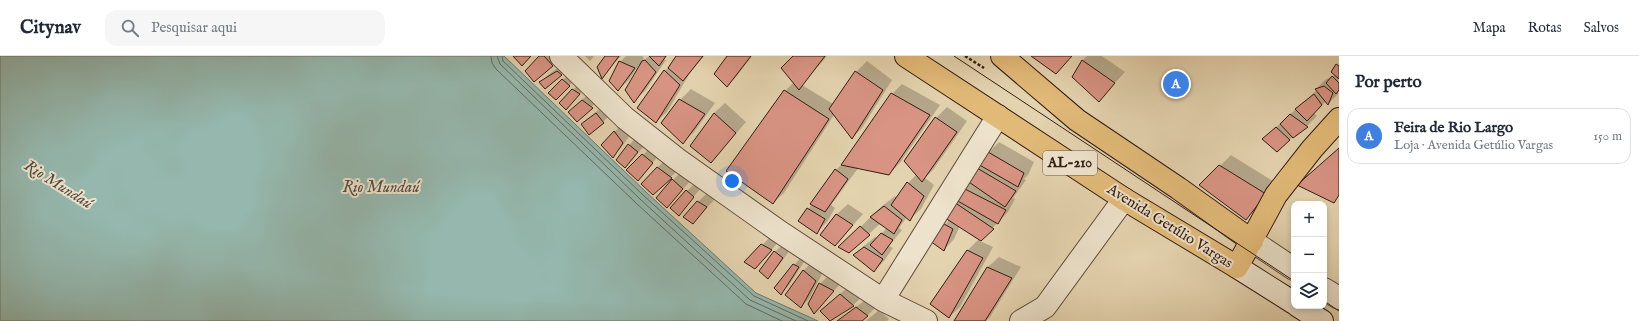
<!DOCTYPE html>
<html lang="pt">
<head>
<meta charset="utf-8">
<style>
  :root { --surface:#fff; --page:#f6f6f7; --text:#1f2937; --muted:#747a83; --line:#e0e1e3; --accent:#db2777 }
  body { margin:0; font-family:"IM FELL English",serif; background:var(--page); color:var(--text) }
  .controls { position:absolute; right:12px; bottom:12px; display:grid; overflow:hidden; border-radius:8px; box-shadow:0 2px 6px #0003 }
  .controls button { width:36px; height:36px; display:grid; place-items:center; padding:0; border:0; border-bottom:1px solid var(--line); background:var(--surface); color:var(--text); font:20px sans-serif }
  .you { position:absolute; left:732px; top:125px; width:14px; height:14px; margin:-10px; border:3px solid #fff; border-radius:50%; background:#1a73e8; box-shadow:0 0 0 6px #1a73e833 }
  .badge { display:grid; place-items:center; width:26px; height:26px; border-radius:50%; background:var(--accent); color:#fff; font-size:13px; font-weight:700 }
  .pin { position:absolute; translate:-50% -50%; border:2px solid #fff; box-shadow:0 1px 4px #0006 }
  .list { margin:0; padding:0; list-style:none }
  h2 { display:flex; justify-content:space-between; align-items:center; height:52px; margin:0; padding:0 16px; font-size:17px }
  h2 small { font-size:13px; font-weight:400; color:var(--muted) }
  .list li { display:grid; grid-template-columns:26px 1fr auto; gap:12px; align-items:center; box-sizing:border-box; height:56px; margin:0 8px 8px; padding:0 8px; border:1px solid var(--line); border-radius:12px }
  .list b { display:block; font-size:15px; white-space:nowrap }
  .list p { margin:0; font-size:13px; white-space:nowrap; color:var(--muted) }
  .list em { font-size:13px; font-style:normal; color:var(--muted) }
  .icon { flex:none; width:22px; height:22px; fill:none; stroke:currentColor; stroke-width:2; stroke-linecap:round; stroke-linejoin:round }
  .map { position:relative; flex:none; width:1339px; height:265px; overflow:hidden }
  header { display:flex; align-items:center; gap:24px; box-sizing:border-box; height:56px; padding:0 20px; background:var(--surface); border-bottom:1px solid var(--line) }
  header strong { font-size:19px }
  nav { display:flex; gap:22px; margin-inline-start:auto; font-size:14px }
  .search { width:280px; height:36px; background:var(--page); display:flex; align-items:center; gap:10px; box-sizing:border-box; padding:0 14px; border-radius:12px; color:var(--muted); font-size:15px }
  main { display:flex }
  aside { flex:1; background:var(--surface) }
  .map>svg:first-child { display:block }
  .water { fill:#95b7ad; stroke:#6e796f }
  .shadow { fill:#0003 }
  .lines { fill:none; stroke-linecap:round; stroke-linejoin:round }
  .shore { stroke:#646a60; stroke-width:1 }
  .building { fill:#d99484; stroke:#331d13 }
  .minor-casing { stroke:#5f4a3a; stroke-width:24 }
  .secondary-casing { stroke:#331d13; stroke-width:24 }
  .primary-casing { stroke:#331d13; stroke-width:24 }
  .path { stroke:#331d13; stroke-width:2.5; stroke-dasharray:3 2; stroke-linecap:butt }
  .minor { stroke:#ede2cb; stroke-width:22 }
  .secondary { stroke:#ede2cb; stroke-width:22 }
  .primary { stroke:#e2ba78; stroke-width:22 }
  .tram { stroke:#331d13; stroke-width:1 }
  .labels { text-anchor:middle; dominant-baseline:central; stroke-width:4; stroke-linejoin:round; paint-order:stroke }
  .shield { fill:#ede2cb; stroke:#6b584a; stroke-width:1 }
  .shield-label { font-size:14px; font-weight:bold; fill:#331d13 }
  .street-label { font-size:15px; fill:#331d13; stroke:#ede2cb }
  .water-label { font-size:16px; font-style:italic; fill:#504b41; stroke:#ede2cb }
</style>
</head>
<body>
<header>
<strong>Citynav</strong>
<div class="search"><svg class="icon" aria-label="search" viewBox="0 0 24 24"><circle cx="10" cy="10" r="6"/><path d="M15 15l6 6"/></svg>Pesquisar aqui</div>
<nav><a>Mapa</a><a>Rotas</a><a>Salvos</a></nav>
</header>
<main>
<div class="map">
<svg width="1339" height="265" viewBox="0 0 1339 265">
  <rect width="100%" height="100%" fill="#e4d3af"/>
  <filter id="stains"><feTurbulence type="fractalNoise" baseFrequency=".005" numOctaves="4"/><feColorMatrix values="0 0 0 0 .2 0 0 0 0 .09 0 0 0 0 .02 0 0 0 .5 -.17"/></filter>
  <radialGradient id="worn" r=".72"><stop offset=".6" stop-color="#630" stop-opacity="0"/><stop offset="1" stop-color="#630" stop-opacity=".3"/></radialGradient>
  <path class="water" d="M0 0H504L646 136 756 237 818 265H0Z"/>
  <path class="shadow" d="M540 0H559L560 1 552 9Z
    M585 0H594L590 5Z
    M607 0H621L602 21Z
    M626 0H642L644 2 642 6 649 0H667L664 3 666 4 645 35 634 45 641 10 639 9 629 24 618 34 620 6Z
    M677 0H704L690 17 667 56 656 66 665 15Z
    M729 0H752L737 20 727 30Z
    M794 0H827L802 29 833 48 856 16 867 5 892 24 862 72 852 82 834 59 784 137 773 147 785 35 794 26Z
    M1087 0H1102L1125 16 1099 44 1073 21 1083 4Z
    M565 7 569 10 561 18 541 26 549 18Z
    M1339 7 1338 38 1328 48 1326 45 1314 57 1317 60 1307 70 1289 84 1274 73 1317 34 1316 33 1326 23 1332 21 1335 18 1333 16Z
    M571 16 578 21 556 42 549 37Z
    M581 26 587 30 574 45 560 47Z
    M902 28 940 49 900 107 889 118 859 111 831 149 835 152 827 166 817 176 800 165 836 114 844 106 892 38Z
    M691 33 715 47 694 76 683 86 680 44Z
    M591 36 600 43 577 64V48Z
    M725 47 746 66 711 106 714 57Z
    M604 49 611 58 603 66 582 68Z
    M947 51 967 65 933 114 925 122 934 129 921 153 910 163 907 161 899 172 902 174 889 190 893 192 884 205 874 215 854 199 865 189 875 181 877 182 887 172 881 167 849 196 840 191 882 150 895 140 897 142 908 127 917 118 905 105 936 62Z
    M622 68 630 79 621 92 613 100 602 89Z
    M637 80 646 88 633 102 617 104Z
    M999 86 1034 106 1028 119 1024 123 1026 124 1013 142 1015 143 1008 156 980 185 993 191 960 251 949 261 931 248 968 194 979 183 960 170 954 183 944 194 931 185 949 164 944 160 970 126 977 112 981 109 978 107Z
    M651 91 660 98 638 124 628 114Z
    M1231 99 1276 127 1257 152 1246 163 1201 129Z
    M665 104 679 113 653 138 657 112Z
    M681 116 691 124 667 151 673 124Z
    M695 127 701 132 679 158 687 135Z
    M706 138 715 143 693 167 698 146Z
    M848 148 863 158 835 189 822 179 837 158Z
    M770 181 779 185 763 204 746 206Z
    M783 188 790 194 776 213 768 221 775 196Z
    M802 200 806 203 789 229 781 237 775 232Z
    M999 201 1021 211 990 261 986 265H956L988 211Z
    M811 207 823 216 809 243 801 251 803 215Z
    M828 220 841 227 822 248 820 228Z
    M849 230 861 242 853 249 821 255Z
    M865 244 875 252 867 260 860 265H838Z
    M879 254 889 263 887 265H866Z"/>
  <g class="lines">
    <path class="shore" d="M491 0 492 7 496 13 636 147 746 248 782 265
      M497 0 500 8 640 143 750 244 796 265
      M502 0 503 5 643 139 754 240 808 265"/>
  </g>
  <path class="building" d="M513 0H531L522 10Z
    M539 0H544L553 10 534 26 525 15Z
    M605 0H619L602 23 597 11Z
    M649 0H666L659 10Z
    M676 0H703L683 25 668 12Z
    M727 0H751L727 31 714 18Z
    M793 0H825L799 34 781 12Z
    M1031 0H1072L1056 18Z
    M645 4 656 16 634 47 625 34 642 5Z
    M1082 4 1115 27 1099 46 1072 21Z
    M619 5 635 12 618 35 609 25Z
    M1336 8 1339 10V23L1331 16Z
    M664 14 680 29 656 67 637 52Z
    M557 15 562 19 545 33 539 26Z
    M855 15 883 34 852 83 829 53Z
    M1332 20 1339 27V34L1336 38 1326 27Z
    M562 23 570 30 556 44 548 37Z
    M1324 30 1333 37 1328 49 1315 33Z
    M572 33 580 38 566 54 559 47Z
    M784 34 829 63 773 148 726 115Z
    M891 37 930 59 889 119 841 109Z
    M1314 38 1322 49 1307 65 1295 53Z
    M679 43 705 58 683 88 661 67Z
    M582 44 593 52 577 66 568 56Z
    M596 57 604 67 589 79 581 68Z
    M714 57 736 77 711 107 690 90Z
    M1290 58 1308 71 1293 82 1280 68Z
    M935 61 957 76 922 126 904 105Z
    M1276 71 1290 84 1277 96 1262 83Z
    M614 75 623 87 613 102 601 89Z
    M628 88 638 96 625 112 616 104Z
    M1339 92V139L1334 147 1297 129Z
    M988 96 1024 117 1018 131 976 107Z
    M642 98 653 107 638 125 626 114Z
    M1219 109 1266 138 1246 164 1199 129Z
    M657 111 672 122 653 139 641 128Z
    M977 112 1016 135 1005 151 966 124Z
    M835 113 848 123 825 156 810 148Z
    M672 123 683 133 667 152 656 142Z
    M907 126 924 140 910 165 891 149Z
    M963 132 1006 154 998 168 956 144Z
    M686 134 694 141 679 160 670 152Z
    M697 145 707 151 693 168 683 161Z
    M954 146 994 173 981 185 942 160Z
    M884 150 902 164 894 178 870 161Z
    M807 152 825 163 817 178 798 165Z
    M836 158 853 169 835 190 820 179Z
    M944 168 953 173 944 195 930 185Z
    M860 170 870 179 849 197 838 191Z
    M881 177 893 184 882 199 870 189Z
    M761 188 772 194 755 213 744 206Z
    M864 191 883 203 874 216 853 199Z
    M967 194 983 202 949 262 930 248Z
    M774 195 783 202 768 223 759 215Z
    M793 208 799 211 781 239 774 232Z
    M987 211 1012 222 985 265H954Z
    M803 214 816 225 801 252 785 239Z
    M819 227 834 235 814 258 808 248Z
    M840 238 854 250 830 265 820 255Z
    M856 251 868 260 862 265H837Z"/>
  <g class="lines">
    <g class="minor-casing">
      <path id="minor" d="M561 0 625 62 677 103 780 176 883 244 926 265
        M1252 185 1294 213
        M1324 233 1339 242
        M883 244 998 60
        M1021 265 1045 251 1124 143"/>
    </g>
    <g class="secondary-casing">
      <path id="secondary" d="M1237 211 1294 247
        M1298 250 1322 265"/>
    </g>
    <g class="primary-casing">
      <path id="primary" d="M906 0 1124 143 1237 211 1276 139 1312 93 1339 63
        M1002 0 1077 64 1178 132 1252 185"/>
    </g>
    <path class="path" d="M965 0 984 12"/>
    <use href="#minor" class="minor"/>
    <use href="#secondary" class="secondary"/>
    <use href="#primary" class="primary"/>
    <path class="tram" d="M954 0 1294 225
      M1324 245 1339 255"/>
  </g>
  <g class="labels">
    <rect class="shield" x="1043" y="95" width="54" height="24" rx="3"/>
    <g class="shield-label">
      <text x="1070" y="107">AL-210</text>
    </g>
    <g class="street-label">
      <text transform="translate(1170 170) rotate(32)">Avenida Getúlio Vargas</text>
    </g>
    <g class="water-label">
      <text transform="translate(58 129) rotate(32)">Rio Mundaú</text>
      <text x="381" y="132">Rio Mundaú</text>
    </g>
  </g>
  <rect width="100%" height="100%" filter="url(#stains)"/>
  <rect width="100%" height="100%" fill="url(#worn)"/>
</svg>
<div class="controls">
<button>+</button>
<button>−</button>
<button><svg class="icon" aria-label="layers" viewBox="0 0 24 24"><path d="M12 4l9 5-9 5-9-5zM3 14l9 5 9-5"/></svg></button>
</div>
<div class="you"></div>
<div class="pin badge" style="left:1176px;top:28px;background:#3f7fe0">A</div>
</div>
<aside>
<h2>Por perto<small></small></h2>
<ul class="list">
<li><span class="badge" style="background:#3f7fe0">A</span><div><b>Feira de Rio Largo</b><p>Loja · Avenida Getúlio Vargas</p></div><em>150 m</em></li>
</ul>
</aside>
</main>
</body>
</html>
